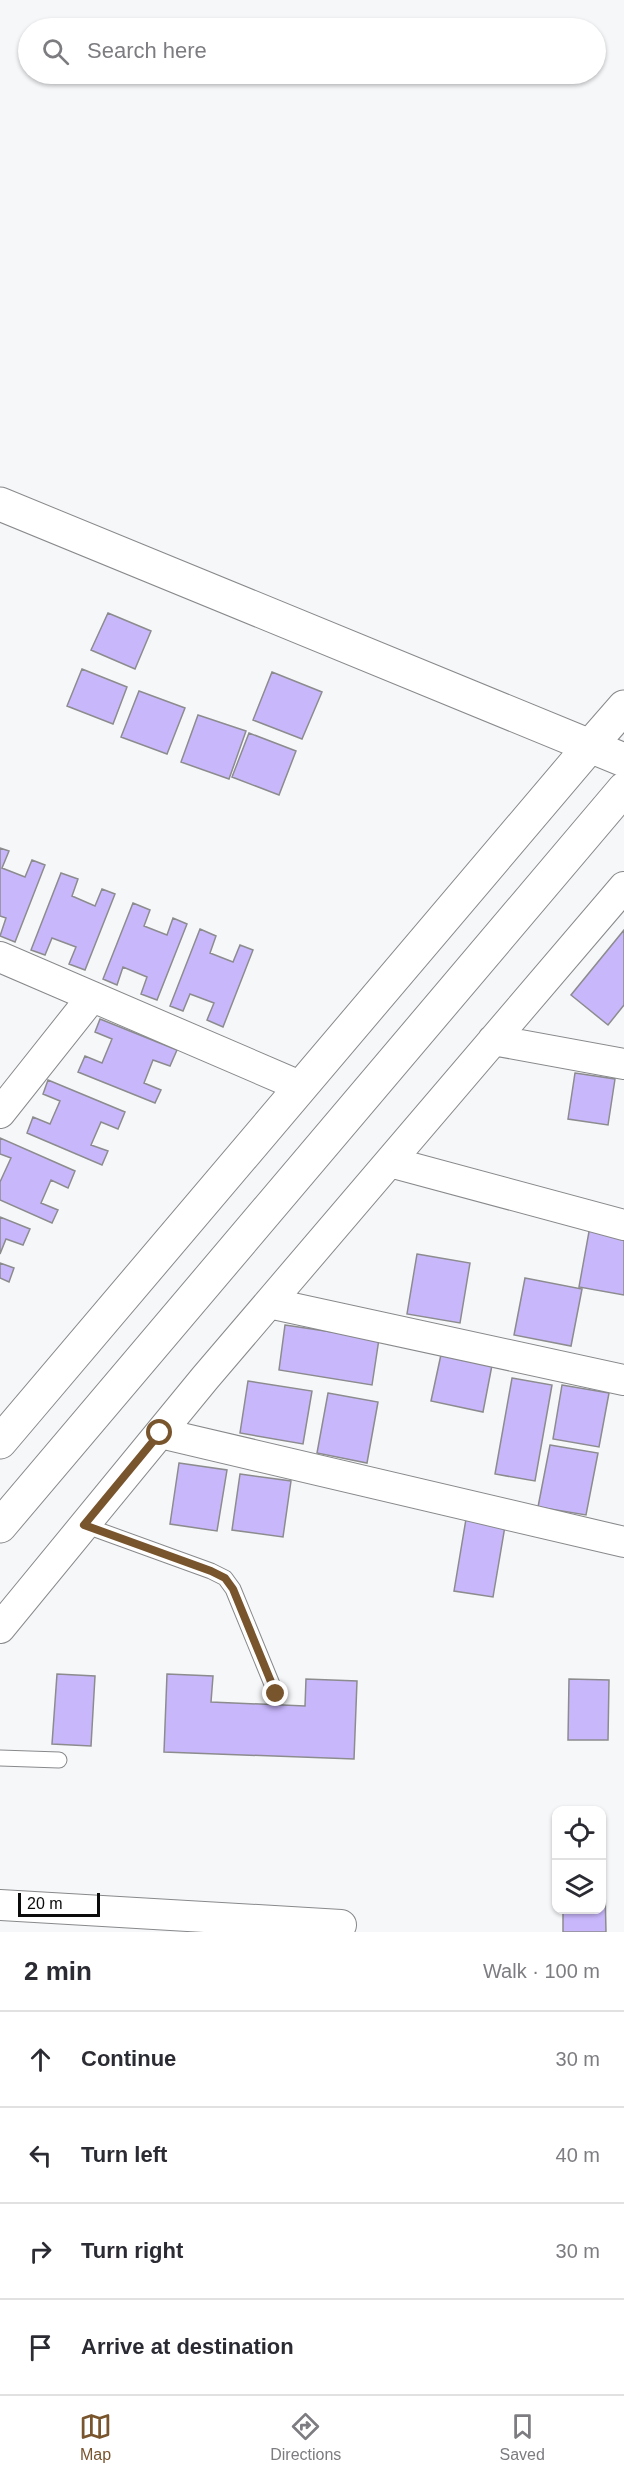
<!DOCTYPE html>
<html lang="en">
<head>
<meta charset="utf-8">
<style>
  :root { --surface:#fff; --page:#f7f7f7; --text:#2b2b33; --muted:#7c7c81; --line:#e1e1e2; --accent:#79552e }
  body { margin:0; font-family:Arial,sans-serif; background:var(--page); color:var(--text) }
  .controls { position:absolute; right:18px; bottom:18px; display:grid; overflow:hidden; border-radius:12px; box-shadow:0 2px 4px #0004 }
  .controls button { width:54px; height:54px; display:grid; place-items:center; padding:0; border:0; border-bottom:2px solid var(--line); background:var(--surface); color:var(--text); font:30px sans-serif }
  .scale { position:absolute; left:18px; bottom:15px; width:82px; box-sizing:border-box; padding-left:6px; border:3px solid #0b0b0c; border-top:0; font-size:16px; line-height:21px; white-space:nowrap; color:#0b0b0c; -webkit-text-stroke:4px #fff; paint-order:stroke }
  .stop { position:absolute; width:18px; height:18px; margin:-14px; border:4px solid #79552e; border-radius:50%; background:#fff }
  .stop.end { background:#79552e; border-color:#fff; box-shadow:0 2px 6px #0008 }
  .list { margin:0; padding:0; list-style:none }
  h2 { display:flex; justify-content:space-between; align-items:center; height:78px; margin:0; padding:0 24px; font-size:26px }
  h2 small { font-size:20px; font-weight:400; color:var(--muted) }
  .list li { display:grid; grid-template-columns:39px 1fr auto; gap:18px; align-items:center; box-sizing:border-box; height:96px; padding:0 24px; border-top:2px solid var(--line) }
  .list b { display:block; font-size:22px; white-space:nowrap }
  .list em { font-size:20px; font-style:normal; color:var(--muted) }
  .icon { flex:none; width:33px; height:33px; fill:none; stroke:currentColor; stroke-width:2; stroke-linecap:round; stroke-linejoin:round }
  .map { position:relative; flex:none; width:624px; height:1932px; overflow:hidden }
  .search { position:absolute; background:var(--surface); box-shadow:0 2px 4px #0004; left:18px; right:18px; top:18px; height:66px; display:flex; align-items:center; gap:15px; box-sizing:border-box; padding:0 21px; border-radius:33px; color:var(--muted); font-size:22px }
  .sheet { height:462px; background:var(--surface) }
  nav { display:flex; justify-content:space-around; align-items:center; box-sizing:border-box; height:84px; border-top:2px solid var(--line); background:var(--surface); font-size:16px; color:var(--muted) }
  nav a { display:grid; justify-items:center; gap:3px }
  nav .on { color:var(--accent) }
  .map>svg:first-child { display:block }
  .building { fill:#c9b7fc; stroke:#8c8c8e; stroke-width:1.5 }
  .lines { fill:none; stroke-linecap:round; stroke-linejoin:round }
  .service-casing { stroke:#88898b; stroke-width:17 }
  .minor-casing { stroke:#88898b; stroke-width:32 }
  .tertiary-casing { stroke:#88898b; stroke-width:35 }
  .primary-casing { stroke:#88898b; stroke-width:35 }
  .trunk-casing { stroke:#88898b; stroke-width:35 }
  .service { stroke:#fff; stroke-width:15 }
  .minor { stroke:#fff; stroke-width:30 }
  .tertiary { stroke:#fff; stroke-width:33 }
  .primary { stroke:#fff; stroke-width:33 }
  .trunk { stroke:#fff; stroke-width:33 }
  .route { stroke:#79552e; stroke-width:8 }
</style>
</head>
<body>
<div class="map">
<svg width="624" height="1932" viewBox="0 0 624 1932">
  <rect width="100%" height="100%" fill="#f6f7f9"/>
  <path class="building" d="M108 613 151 631 135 669 91 650Z
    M82 669 127 687 113 724 67 706Z
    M272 672 322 692 302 739 253 720Z
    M139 691 185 708 167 754 121 737Z
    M198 715 246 731 229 779 181 762Z
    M249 733 296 751 279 795 232 777Z
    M0 848 9 851 2 868 25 877 32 860 45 865 15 942 0 936 6 918 0 916Z
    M61 873 78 879 72 896 95 906 102 889 115 894 85 970 69 964 76 947 52 938 45 955 31 950Z
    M133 903 150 910 144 926 167 935 173 918 187 924 157 1000 141 994 147 977 123 967 117 985 103 979Z
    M200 929 216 936 210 953 233 962 240 945 253 950 223 1027 207 1020 214 1003 190 994 183 1011 170 1006Z
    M624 930V1005L608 1025 571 995Z
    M100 1019 177 1050 170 1066 153 1060 144 1083 161 1090 155 1103 78 1072 85 1056 102 1063 112 1039 95 1032Z
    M575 1073 615 1079 608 1125 568 1119Z
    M48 1080 125 1112 118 1129 101 1122 91 1145 108 1151 102 1165 27 1133 33 1117 50 1124 60 1101 43 1094Z
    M0 1138 75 1171 68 1188 51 1180 41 1203 58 1210 52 1223 0 1200V1182L11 1158 0 1154Z
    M0 1217 30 1229 23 1245 6 1239 0 1254Z
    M590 1226 624 1232V1295L579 1287Z
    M417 1254 470 1263 460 1323 407 1314Z
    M0 1263 14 1268 9 1282 0 1278Z
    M525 1278 582 1289 571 1346 514 1335Z
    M285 1325 379 1339 372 1385 279 1370Z
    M442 1350 493 1360 483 1412 431 1401Z
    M512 1378 552 1385 535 1481 495 1474Z
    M248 1381 312 1391 303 1444 240 1433Z
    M562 1385 609 1393 599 1447 553 1439Z
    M328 1393 378 1402 367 1463 317 1453Z
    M550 1445 598 1453 586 1515 538 1507Z
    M179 1463 227 1470 217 1531 170 1524Z
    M240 1474 291 1481 283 1537 232 1530Z
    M466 1519 505 1526 493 1597 454 1591Z
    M57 1674 95 1676 91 1746 52 1744Z
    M167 1674 213 1676 211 1702 305 1706 306 1679 357 1681 354 1759 164 1752Z
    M569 1679 609 1680 608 1740H568Z
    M602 1833H605L604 1879H602Z
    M602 1887H605L606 1932H563V1910H602Z"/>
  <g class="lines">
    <g class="service-casing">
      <path id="service" d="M84 1525 211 1571 225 1578 233 1589 276 1694
        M0 1758 59 1760"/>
    </g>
    <g class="minor-casing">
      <path id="minor" d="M0 957 302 1087
        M493 1040 624 1064
        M0 1113 92 997
        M390 1162 624 1225
        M269 1303 624 1380
        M160 1433 624 1542
        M0 1628 205 1378 624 887
        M0 1905 341 1925"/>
    </g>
    <g class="tertiary-casing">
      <path id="tertiary" d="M0 504 624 760"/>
    </g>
    <g class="primary-casing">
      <path id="primary" d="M0 1442 590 746
        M0 1526 624 789"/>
    </g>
    <g class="trunk-casing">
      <path id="trunk" d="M590 746 624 707"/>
    </g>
    <use href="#service" class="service"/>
    <use href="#minor" class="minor"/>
    <use href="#tertiary" class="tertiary"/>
    <use href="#primary" class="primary"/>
    <use href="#trunk" class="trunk"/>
  </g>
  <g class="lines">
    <path class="route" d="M160 1433 84 1525 211 1571 225 1578 233 1589 276 1694"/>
  </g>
</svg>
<div class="controls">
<button><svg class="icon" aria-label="locate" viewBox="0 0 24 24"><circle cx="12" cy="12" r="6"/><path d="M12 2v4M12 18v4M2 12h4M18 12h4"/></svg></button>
<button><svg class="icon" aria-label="layers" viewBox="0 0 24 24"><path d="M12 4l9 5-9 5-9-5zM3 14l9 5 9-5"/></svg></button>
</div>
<div class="scale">20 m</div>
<div class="stop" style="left:160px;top:1433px"></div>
<div class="stop end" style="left:276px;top:1694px"></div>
<div class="search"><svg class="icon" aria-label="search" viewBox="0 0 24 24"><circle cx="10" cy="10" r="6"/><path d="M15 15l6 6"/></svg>Search here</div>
</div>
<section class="sheet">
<h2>2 min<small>Walk · 100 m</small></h2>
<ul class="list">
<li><svg class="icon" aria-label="ahead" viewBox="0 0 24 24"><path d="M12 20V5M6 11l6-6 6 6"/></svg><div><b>Continue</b></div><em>30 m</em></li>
<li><svg class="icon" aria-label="left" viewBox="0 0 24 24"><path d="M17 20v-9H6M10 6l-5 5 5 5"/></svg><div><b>Turn left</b></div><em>40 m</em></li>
<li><svg class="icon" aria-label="right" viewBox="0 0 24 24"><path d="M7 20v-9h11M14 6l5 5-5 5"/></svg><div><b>Turn right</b></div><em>30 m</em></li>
<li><svg class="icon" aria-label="arrive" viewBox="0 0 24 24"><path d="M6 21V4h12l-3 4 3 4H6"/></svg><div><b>Arrive at destination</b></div></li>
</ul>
</section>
<nav>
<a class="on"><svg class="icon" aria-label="map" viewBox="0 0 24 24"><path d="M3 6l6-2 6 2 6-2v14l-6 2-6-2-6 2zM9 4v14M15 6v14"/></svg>Map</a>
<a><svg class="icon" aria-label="directions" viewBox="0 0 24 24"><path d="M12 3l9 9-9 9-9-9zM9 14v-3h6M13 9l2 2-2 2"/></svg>Directions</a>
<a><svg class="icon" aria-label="saved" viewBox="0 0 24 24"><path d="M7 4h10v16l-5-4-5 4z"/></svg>Saved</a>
</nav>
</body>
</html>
